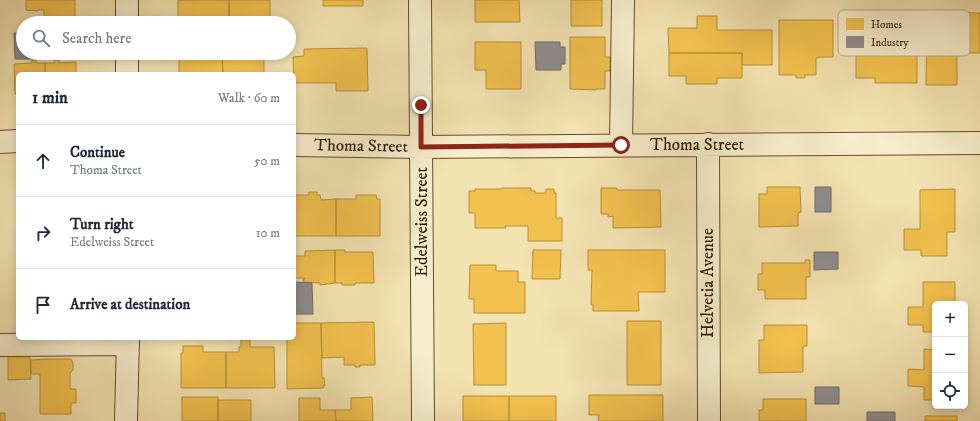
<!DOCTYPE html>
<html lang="en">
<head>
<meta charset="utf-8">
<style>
  :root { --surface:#fff; --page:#f6f6f7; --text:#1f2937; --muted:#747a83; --line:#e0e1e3 }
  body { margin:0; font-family:"IM FELL DW Pica",serif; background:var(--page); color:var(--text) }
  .controls { position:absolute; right:12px; bottom:12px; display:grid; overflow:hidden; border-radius:6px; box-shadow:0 2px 10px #0003 }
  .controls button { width:36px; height:36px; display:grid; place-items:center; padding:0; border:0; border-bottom:1px solid var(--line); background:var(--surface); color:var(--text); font:20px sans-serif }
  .stop { position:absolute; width:12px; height:12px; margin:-9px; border:3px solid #8f2418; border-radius:50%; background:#fff }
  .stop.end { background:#8f2418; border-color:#fff; box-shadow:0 1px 4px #0008 }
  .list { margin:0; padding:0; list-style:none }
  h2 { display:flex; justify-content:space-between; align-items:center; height:52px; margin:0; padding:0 16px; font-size:17px }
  h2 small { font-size:13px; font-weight:400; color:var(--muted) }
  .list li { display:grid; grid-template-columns:26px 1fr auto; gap:12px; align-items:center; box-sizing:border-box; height:72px; padding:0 16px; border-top:1px solid var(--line) }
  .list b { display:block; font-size:15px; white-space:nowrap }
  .list p { margin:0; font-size:13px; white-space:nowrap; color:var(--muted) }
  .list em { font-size:13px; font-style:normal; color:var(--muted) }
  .icon { flex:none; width:22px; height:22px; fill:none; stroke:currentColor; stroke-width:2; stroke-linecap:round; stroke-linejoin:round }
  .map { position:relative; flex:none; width:980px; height:421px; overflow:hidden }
  .search { position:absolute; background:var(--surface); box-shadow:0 2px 10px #0003; left:16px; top:16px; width:280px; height:44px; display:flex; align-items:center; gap:10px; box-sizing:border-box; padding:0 14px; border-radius:22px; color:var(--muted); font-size:15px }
  .panel { position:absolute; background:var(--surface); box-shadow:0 2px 10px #0003; left:16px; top:72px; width:280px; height:268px; border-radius:6px }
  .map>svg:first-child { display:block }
  .homes { fill:#f2c14e; stroke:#b88f37 }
  .industry { fill:#8d8d92; stroke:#716a66 }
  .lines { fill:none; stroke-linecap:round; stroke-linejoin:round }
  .minor-casing { stroke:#614c2d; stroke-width:24 }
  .minor { stroke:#f7edcc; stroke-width:22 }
  .route { stroke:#8f2418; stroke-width:5 }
  .labels { text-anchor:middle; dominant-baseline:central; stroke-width:4; stroke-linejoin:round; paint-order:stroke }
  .street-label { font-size:17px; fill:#301901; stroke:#f7edcc }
  .key { fill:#f7edcc; stroke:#bbad8f; stroke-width:1 }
  .key-label { font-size:11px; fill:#301901 }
</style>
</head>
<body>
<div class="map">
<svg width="980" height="421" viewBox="0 0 980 421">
  <rect width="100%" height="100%" fill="#f3e3b1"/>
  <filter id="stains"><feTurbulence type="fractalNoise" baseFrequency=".005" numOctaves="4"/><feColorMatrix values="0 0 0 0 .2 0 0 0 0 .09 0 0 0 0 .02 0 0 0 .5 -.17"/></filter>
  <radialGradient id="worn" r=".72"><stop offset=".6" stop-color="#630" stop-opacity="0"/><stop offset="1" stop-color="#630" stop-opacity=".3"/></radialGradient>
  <path class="homes" d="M26 0H75V21H44V10H38V11L26 10Z
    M178 0H229V23H178Z
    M229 0H270V23H229Z
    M323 0H363V6H323Z
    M475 0H519L520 22H475Z
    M571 0H602V26H571Z
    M927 12 980 13V53H957V85H926Z
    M697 16H717V30H772V65H742V53H669L668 28H697Z
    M779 20H833V57H819V58H816V75H805V78H796V75H779Z
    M881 20H917V83H875V78H856V38H881Z
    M570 37H605V57H610V71H605V89H596V90L570 89Z
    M475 42H521V89H486V70H475Z
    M367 48 368 91H336V83H294L293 57 304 56V49Z
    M179 53H222L223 74H179Z
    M222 53H264V74H223Z
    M669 53H742V78H717V84H686V76H669Z
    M32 60H36V63H45V74H18V94H15L14 64 32 63Z
    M54 60H59V63L76 62V74H45V63H54Z
    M767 187H800L801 212 798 213V226L759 227V194H767Z
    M502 188H531V191H535V193H546V189H554V193H556V218H562V241H528V226H505L506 228H475V213H469V191H475V189H502Z
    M601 188H617V190H660L661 227 613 228V216L608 217V214H601Z
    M955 189V232H947V256H921V250H904V229H920V190Z
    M309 192H317V195H320L321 200 336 199V236H294V195H309Z
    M356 195H376L377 199H380V236H336V199H356Z
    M335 250H345V252H373L374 283H355V285H342V283H335Z
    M335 250V283L320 285V283L303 282V279H305V278H294V256H305V251Z
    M533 250H561L560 279H532Z
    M588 250H665V292H638L639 311H593V305H591L592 270H588Z
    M805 260H810V277H806V299H765V290H758V274H762V263H805Z
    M470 265H496V271H518V282H525V313H474V299H469Z
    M923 282H955V304H935V332H923V325H908V307H923Z
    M627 321H661V385H627Z
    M374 322 375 365H360V367H355V365H344V357L322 358 321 323Z
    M294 323H321L322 378H324L325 386H323V388L287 389V338H294Z
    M506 323V385H474L473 324Z
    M764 325H807V346H803V372L759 373V340H764Z
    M241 340H250V347H274L275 388H226V352H239V347H241Z
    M183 346H203V352H226V388H181V353H183Z
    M924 349 935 350V400H924V387L908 386V369L924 370Z
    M8 357H30L31 379 8 380Z
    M48 359H71L73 363V370L70 373V389H76V403H71V414H40V374H31V360Z
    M589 395H663V421H598L599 415H589Z
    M463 396H509V421H463Z
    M509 396H556V421H509Z
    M182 397H218V421H182Z
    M372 397 373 421H336L335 410H351V398Z
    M299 398H320V410H335L336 421H299Z
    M763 399H806V421H759V410H763Z
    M218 400H251V421H218Z
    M0 413H5V421H0Z
    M925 416H957V421H925Z"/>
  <path class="industry" d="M14 33H23V53H39L40 59H15Z
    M535 42H560V47H565V64H561V70H536Z
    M815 187H831V212H815Z
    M814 252H838V269L814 270Z
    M294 282 312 283 313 314H294Z
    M815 387H839V404H815Z
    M867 412H895V421H867Z"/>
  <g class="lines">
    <g class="minor-casing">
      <path id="minor" d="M420 0 423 421
        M127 23V0
        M127 74V53
        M0 142 18 141
        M708 144 709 421
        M294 145 421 147 980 143
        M621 145 623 0
        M0 345 128 344
        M126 421 128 338"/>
    </g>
    <use href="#minor" class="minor"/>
  </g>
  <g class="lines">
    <path class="route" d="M421 105V147L621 145"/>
  </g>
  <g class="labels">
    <g class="street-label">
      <text x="697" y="145">Thoma Street</text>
      <text transform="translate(361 146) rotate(1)">Thoma Street</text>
      <text transform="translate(422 222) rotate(-90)">Edelweiss Street</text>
      <text transform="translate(708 283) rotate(-90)">Helvetia Avenue</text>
    </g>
  </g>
  <rect x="838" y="10" width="132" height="46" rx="6" class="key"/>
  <rect x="846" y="18" width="18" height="12" fill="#f2c14e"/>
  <rect x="846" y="36" width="18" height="12" fill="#8d8d92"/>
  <g class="key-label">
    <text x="871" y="28">Homes</text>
    <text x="871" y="46">Industry</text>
  </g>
  <rect width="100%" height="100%" filter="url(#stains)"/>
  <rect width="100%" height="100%" fill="url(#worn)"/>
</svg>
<div class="controls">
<button>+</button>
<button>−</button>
<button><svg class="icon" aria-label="locate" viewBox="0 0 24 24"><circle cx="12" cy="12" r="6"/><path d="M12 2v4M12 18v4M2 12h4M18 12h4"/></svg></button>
</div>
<div class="stop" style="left:621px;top:145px"></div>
<div class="stop end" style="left:421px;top:105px"></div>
<div class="search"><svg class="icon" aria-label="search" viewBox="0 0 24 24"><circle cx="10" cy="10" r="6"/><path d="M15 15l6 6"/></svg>Search here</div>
<section class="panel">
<h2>1 min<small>Walk · 60 m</small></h2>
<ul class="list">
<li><svg class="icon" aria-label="ahead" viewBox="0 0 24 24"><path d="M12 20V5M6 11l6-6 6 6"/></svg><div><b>Continue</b><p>Thoma Street</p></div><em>50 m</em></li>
<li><svg class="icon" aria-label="right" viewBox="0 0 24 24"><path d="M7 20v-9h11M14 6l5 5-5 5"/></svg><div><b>Turn right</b><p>Edelweiss Street</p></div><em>10 m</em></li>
<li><svg class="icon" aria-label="arrive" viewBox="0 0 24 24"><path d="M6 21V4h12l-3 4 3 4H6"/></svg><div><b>Arrive at destination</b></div></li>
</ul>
</section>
</div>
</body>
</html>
